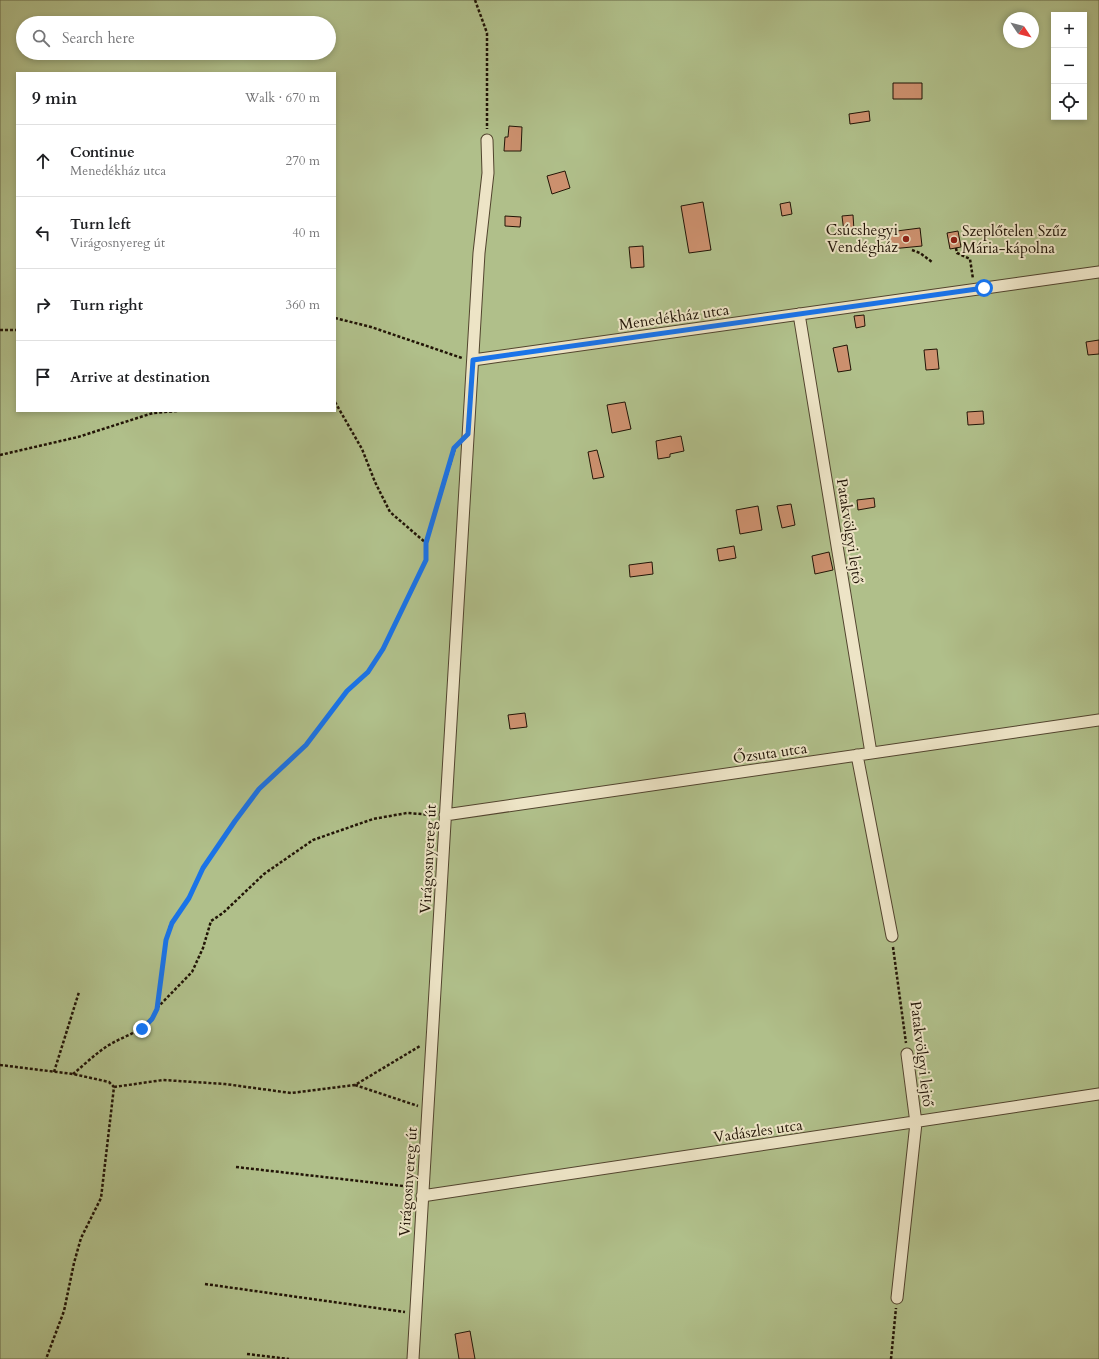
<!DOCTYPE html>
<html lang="en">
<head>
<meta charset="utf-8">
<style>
  :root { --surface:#fff; --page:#f6f6f6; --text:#202124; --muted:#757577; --line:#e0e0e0 }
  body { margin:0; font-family:Cardo,serif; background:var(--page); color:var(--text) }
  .controls { position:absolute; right:12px; top:12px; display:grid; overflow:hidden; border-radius:0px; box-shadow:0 2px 6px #0003 }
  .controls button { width:36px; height:36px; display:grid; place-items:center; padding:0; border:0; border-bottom:1px solid var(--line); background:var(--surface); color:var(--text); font:20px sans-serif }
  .compass { position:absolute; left:1003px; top:12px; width:36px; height:36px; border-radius:50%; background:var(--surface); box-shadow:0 2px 6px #0003; rotate:125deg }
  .stop { position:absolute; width:12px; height:12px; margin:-9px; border:3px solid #1a73e8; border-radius:50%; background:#fff }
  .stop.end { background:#1a73e8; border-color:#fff; box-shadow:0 1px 4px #0008 }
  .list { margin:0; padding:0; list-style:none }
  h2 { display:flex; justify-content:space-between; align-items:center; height:52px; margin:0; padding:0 16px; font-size:17px }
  h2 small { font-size:13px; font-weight:400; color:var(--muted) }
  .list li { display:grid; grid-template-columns:26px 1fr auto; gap:12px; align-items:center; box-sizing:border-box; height:72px; padding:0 16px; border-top:1px solid var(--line) }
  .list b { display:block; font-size:15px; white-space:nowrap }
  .list p { margin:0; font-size:13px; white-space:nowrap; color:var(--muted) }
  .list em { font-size:13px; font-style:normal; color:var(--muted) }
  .icon { flex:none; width:22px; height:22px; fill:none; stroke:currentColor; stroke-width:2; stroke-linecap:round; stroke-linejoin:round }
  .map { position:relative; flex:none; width:1099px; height:1359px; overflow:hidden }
  .search { position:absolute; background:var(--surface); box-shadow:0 2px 6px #0003; left:16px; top:16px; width:320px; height:44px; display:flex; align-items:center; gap:10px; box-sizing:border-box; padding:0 14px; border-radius:22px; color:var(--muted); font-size:15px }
  .panel { position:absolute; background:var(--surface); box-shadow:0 2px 6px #0003; left:16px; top:72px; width:320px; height:340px; border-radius:0px }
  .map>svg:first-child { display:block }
  .green { fill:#b0bf8a; stroke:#686a48; fill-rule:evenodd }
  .building { fill:#cd916f; stroke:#211406 }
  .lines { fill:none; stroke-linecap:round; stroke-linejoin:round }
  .minor-casing { stroke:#52442e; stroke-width:13 }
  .path { stroke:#211406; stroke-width:2.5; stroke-dasharray:3 2; stroke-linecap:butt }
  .minor { stroke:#ede4c6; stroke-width:11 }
  .route { stroke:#1a73e8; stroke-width:5 }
  .poi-dot { fill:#8f2418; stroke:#ede4c6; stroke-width:1.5 }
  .labels { text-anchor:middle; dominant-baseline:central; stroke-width:4; stroke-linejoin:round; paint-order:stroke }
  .poi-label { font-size:15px; fill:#211406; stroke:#ede4c6; text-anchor:end }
  .street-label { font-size:15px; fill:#211406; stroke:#ede4c6 }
</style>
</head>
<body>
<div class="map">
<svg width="1099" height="1359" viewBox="0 0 1099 1359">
  <rect width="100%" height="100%" fill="#e4d6a7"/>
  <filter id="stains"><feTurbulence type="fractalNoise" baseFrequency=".005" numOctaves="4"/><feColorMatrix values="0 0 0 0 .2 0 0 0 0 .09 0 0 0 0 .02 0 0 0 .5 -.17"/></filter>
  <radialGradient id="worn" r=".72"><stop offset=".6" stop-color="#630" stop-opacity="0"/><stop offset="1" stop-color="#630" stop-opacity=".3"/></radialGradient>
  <path class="green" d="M0 0H1099V1359H0ZM1054 15H1084V117H1054ZM1009 18H1033V42H1009ZM23 23H329V53H23ZM17 73H335V411H17Z"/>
  <path class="building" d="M893 83H922V99H893Z
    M869 111 870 121 850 124 849 114Z
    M509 126 522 127 521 151H504L505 137H508Z
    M565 171 570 188 552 194 547 176Z
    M703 202 711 250 689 253 681 206Z
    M790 202 792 214 782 216 780 204Z
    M853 215 854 230 844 232 842 216Z
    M505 216 521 217 520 227 505 226Z
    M920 228 922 246 891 249 889 232Z
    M958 231 961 247 950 249 947 233Z
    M643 246 644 267 631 268 629 247Z
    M864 315 865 326 856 328 854 316Z
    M1099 340V354L1088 355 1086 342Z
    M847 345 851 370 838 372 833 348Z
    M937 349 939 369 926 370 924 350Z
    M625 402 631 429 612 433 607 405Z
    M983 411 984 424 968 425 967 412Z
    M681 436 684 451 670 454V457L658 459 656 441Z
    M597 450 604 477 593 479 588 452Z
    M874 498 875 507 858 510 857 500Z
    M791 504 795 525 782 528 777 506Z
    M758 506 762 530 740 534 736 510Z
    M734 546 736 558 719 561 717 549Z
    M829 552 833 570 815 574 812 556Z
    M652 562 653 574 630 577 629 565Z
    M525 713 527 727 510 729 508 715Z
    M470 1331 475 1359H459L455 1334Z"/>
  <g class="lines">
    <g class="minor-casing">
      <path id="minor" d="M799 314 871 753
        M473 360 1099 272
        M857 755 892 936
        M445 815 1099 720
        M422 1196 1099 1094
        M897 1298 916 1123 907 1054
        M413 1359 479 253 488 173 487 140"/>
    </g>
    <path class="path" d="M475 0 487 33V129
      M956 248 957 253 970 259 973 279
      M912 250 920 253 932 262
      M335 318 371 327 462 358
      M0 330H17
      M335 402 362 449 375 482 390 512 426 543
      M0 455 78 437 153 413 178 411
      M893 947 906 1043
      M157 1008 192 972 203 948 211 921 223 913 264 874 313 840 373 819 407 813 435 815
      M0 1065 73 1074 109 1082 114 1087 101 1198 81 1238 74 1263 64 1311 46 1359
      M54 1072 79 992
      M73 1074C84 1065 96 1053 109 1045 129 1033 146 1032 157 1009L166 940 171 923 189 898 203 869 235 821 259 789 306 745 347 691 368 673 383 649 426 560V543L455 448
      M355 1085 418 1106
      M114 1087 163 1080 225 1084 291 1093 355 1085 420 1046
      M236 1167 412 1187
      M205 1284 405 1312
      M247 1354 289 1359
      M891 1359 896 1308"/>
    <use href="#minor" class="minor"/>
  </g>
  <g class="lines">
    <path class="route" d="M142 1029 152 1019 157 1009 166 940 172 923 189 898 203 868 235 821 259 789 306 745 347 691 368 672 383 649 426 560V543L454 448 468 434 473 360 984 288"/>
  </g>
  <g class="poi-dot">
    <circle cx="906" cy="239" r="4"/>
    <circle cx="954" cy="240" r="4"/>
  </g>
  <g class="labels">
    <g class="poi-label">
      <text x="898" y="230">Csúcshegyi<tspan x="898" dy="17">Vendégház</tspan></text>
      <text x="962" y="231" text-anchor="start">Szeplőtelen Szűz<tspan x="962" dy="17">Mária-kápolna</tspan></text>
    </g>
    <g class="street-label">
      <text transform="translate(674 317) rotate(-8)">Menedékház utca</text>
      <text transform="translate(850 531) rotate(81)">Patakvölgyi lejtő</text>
      <text transform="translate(770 753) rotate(-8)">Őzsuta utca</text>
      <text transform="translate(428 859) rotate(-87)">Virágosnyereg út</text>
      <text transform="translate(922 1054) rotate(83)">Patakvölgyi lejtő</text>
      <text transform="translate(758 1131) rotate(-8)">Vadászles utca</text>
      <text transform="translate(408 1182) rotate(-86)">Virágosnyereg út</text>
    </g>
  </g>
  <rect width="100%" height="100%" filter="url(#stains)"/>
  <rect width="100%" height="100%" fill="url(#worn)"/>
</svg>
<div class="controls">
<button>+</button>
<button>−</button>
<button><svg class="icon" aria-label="locate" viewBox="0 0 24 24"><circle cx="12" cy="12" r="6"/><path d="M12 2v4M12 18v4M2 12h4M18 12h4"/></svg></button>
</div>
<svg class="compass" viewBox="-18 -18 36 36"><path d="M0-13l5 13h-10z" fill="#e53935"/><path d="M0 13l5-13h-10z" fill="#757577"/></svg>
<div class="stop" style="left:984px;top:288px"></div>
<div class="stop end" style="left:142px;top:1029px"></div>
<div class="search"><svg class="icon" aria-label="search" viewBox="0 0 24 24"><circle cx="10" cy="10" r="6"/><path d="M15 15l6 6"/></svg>Search here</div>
<section class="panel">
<h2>9 min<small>Walk · 670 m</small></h2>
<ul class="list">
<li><svg class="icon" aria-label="ahead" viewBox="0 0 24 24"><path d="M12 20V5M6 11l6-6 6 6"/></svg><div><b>Continue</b><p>Menedékház utca</p></div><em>270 m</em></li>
<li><svg class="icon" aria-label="left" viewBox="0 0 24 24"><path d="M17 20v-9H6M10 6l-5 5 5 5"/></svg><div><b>Turn left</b><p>Virágosnyereg út</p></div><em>40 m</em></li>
<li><svg class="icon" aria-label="right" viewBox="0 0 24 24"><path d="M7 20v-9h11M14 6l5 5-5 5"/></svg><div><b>Turn right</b></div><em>360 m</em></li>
<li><svg class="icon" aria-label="arrive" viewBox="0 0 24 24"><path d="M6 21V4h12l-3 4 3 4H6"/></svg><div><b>Arrive at destination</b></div></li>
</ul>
</section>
</div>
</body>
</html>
